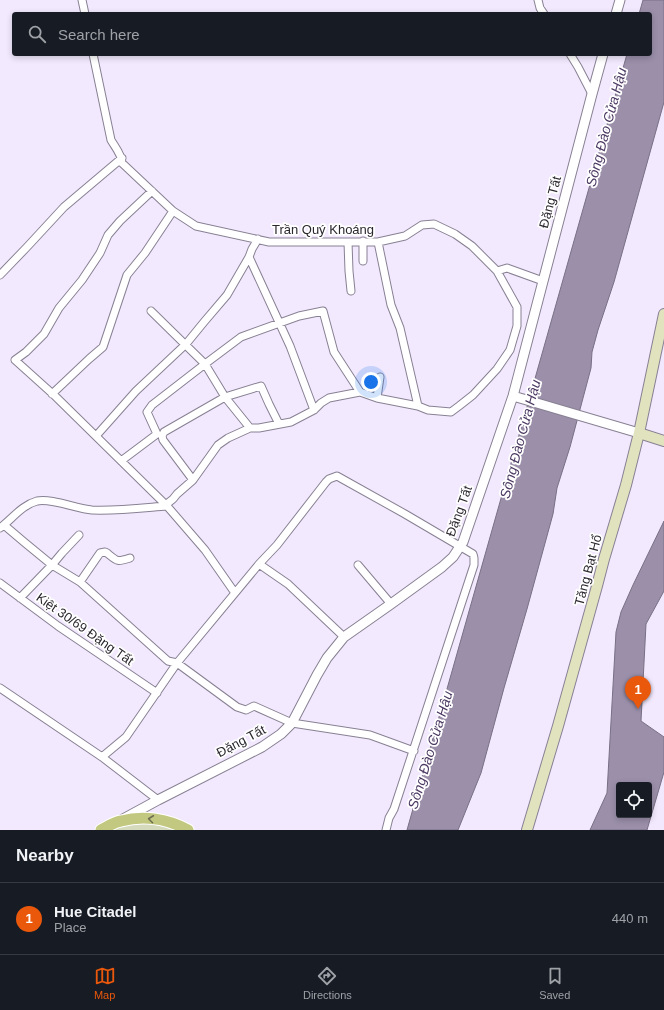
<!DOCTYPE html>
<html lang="en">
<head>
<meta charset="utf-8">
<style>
  :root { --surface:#171b24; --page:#20242c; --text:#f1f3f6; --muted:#9ea1a6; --line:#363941; --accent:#ea580c }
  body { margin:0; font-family:Arial,sans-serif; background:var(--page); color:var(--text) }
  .controls { position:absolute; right:12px; bottom:12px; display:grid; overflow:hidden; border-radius:4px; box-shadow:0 2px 6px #0003 }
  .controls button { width:36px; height:36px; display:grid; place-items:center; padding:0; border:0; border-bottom:1px solid var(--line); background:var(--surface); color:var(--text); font:20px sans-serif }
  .you { position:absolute; left:371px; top:382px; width:14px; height:14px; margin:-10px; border:3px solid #fff; border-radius:50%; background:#1a73e8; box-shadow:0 0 0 6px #1a73e833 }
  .badge { display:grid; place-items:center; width:26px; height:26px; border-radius:50%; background:var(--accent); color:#fff; font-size:13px; font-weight:700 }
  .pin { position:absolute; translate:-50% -33px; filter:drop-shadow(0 1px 2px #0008) }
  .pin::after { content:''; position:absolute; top:21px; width:14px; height:12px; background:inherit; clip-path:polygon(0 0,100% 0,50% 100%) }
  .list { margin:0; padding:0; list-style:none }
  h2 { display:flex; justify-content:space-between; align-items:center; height:52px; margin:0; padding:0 16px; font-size:17px }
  h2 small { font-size:13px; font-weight:400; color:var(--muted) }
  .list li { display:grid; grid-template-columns:26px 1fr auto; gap:12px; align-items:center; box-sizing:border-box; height:72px; padding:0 16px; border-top:1px solid var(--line) }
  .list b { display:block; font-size:15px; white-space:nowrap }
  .list p { margin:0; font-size:13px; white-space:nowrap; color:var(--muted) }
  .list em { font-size:13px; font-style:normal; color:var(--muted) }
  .icon { flex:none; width:22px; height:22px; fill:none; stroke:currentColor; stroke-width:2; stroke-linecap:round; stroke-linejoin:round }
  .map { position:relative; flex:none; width:664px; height:830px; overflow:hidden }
  .search { position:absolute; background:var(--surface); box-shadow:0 2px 6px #0003; left:12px; right:12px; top:12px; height:44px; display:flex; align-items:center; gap:10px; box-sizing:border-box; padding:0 14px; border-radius:4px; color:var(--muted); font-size:15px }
  .sheet { height:124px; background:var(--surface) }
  nav { display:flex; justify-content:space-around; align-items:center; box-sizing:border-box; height:56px; border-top:1px solid var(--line); background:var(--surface); font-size:11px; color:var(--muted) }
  nav a { display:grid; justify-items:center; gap:2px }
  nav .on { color:var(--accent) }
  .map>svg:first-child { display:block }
  .green { fill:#d6dabc }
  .water { fill:#9b8faa; stroke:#797085; fill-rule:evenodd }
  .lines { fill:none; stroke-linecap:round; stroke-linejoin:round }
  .minor-casing { stroke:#888093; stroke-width:9 }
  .tertiary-casing { stroke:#888093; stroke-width:11 }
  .secondary-casing { stroke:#888093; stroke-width:12 }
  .primary-casing { stroke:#fff; stroke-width:13 }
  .minor { stroke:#fff; stroke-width:7 }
  .tertiary { stroke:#fff; stroke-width:9 }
  .secondary { stroke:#e1e3bf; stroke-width:10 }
  .primary { stroke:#c2c87f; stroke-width:11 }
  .oneway { stroke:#6f6f53 }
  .labels { text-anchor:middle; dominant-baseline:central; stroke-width:3.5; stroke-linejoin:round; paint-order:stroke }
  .street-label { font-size:13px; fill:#2b272f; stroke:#fff }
  .water-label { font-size:14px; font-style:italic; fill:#4c3963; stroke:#fff }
</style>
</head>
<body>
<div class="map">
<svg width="664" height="830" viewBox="0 0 664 830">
  <rect width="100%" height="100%" fill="#f2e9fe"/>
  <path class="green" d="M142 823 160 826 175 830H110L129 824Z"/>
  <path class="water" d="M643 0H664V102L614 282 598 330 592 352 591 368 570 447 557 488 553 514 527 609 504 688 481 773 458 830H407L627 54H650V14H639Z
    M664 521V591L646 624 641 721 664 737V772L647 830H590L607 793 616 632 621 612 633 585ZM619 785H649V815H619Z"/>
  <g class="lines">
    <g class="minor-casing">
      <path id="minor" d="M82 0 85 14
        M538 0 540 8 544 14
        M93 54 111 140C115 147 122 155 122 163L173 211 196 226 269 242H378L405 236 422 225 434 224 455 234 472 246 497 271 507 268 543 281
        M570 54 578 67 592 94
        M152 191 120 221 108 235 100 253 82 280 59 308 44 334 26 352 15 360 55 396 167 506 205 550 235 593
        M363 241V261
        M348 242 349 271 351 291
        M378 242 391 305 400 328 418 406
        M249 257 290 346 314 410
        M0 275 27 247 64 207 122 158
        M151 311 205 364 225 397 250 428
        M52 394 89 359 103 347 127 275 145 253 173 211
        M377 398 380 377
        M96 436 136 391 186 344 204 322 227 295 249 257 252 249 258 239
        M121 461 157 434 147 412 152 405 205 364 241 337 299 316 323 311 334 352 360 392
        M193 480 163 440 162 436 164 432 225 397 261 386 269 404 279 424
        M4 525 24 542 52 565 80 582 168 661 177 663 237 707 246 710 254 706 292 723 370 735 414 751
        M0 528C12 519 22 505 37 501 52 498 77 509 92 510 117 511 142 508 167 506L168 503 173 499 177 494 193 480 218 445 228 438 250 428H259L291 422 314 410 321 403 329 398 360 392 377 398 418 406 428 410 451 412 459 406 473 395 497 369 510 350 517 326V307L497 271
        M259 564 288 584 344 637
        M358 565 391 604
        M80 582 100 553 105 552 107 553C118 562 117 562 130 558
        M0 583 58 626 157 693
        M20 598 52 565 62 553 79 535
        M0 688 102 757 158 800
        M102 757 126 737 177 663 259 564 277 545 326 482 329 479 337 476 405 514 473 554 474 558V565L394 809 389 818 386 830"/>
    </g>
    <g class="tertiary-casing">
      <path id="tertiary" d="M616 14 620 0
        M513 396 639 433
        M123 819 158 800 262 747 281 734 292 723 317 675 327 658 344 637 391 604 442 567 453 557 463 542 513 396 592 94 603 54"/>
    </g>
    <g class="secondary-casing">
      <path id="secondary" d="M639 433 664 441
        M527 830 558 726 597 586 604 559 626 485 639 433 664 314"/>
    </g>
    <g class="primary-casing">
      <path id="primary" d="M101 830C107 827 114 822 121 821 144 815 168 819 188 830"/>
    </g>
    <use href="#minor" class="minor"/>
    <use href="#tertiary" class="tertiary"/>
    <use href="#secondary" class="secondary"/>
    <use href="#primary" class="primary"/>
  </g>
  <defs><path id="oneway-chevron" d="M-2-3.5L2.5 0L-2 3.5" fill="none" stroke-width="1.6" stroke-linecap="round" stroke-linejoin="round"/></defs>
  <use class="oneway" href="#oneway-chevron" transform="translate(151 819) rotate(-173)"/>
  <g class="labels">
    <g class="street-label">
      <text transform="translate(550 202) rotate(-75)">Đặng Tất</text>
      <text x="323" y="229">Trần Quý Khoáng</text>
      <text transform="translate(459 511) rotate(-70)">Đặng Tất</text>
      <text transform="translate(588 570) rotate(-75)">Tăng Bạt Hổ</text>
      <text transform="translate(85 629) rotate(35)">Kiệt 30/69 Đặng Tất</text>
      <text transform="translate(241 741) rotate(-28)">Đặng Tất</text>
    </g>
    <g class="water-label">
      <text transform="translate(606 127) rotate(-75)">Sông Đào Cửa Hậu</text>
      <text transform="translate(520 439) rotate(-75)">Sông Đào Cửa Hậu</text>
      <text transform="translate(430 750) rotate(-73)">Sông Đào Cửa Hậu</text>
    </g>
  </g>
</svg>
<div class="controls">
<button><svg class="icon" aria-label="locate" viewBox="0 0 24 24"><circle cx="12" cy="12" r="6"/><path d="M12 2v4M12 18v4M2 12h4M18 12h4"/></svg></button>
</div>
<div class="you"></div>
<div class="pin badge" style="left:638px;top:709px">1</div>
<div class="search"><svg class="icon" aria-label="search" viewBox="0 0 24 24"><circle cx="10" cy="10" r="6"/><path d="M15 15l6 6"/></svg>Search here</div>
</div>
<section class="sheet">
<h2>Nearby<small></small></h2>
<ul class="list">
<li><span class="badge">1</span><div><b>Hue Citadel</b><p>Place</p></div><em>440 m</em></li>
</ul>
</section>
<nav>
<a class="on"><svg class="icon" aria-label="map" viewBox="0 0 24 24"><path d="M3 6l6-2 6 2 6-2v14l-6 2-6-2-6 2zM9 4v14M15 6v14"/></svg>Map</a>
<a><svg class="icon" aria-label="directions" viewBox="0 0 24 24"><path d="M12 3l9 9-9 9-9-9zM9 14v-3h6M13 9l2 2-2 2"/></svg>Directions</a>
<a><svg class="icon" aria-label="saved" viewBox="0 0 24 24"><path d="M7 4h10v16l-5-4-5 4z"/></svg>Saved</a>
</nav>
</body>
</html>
